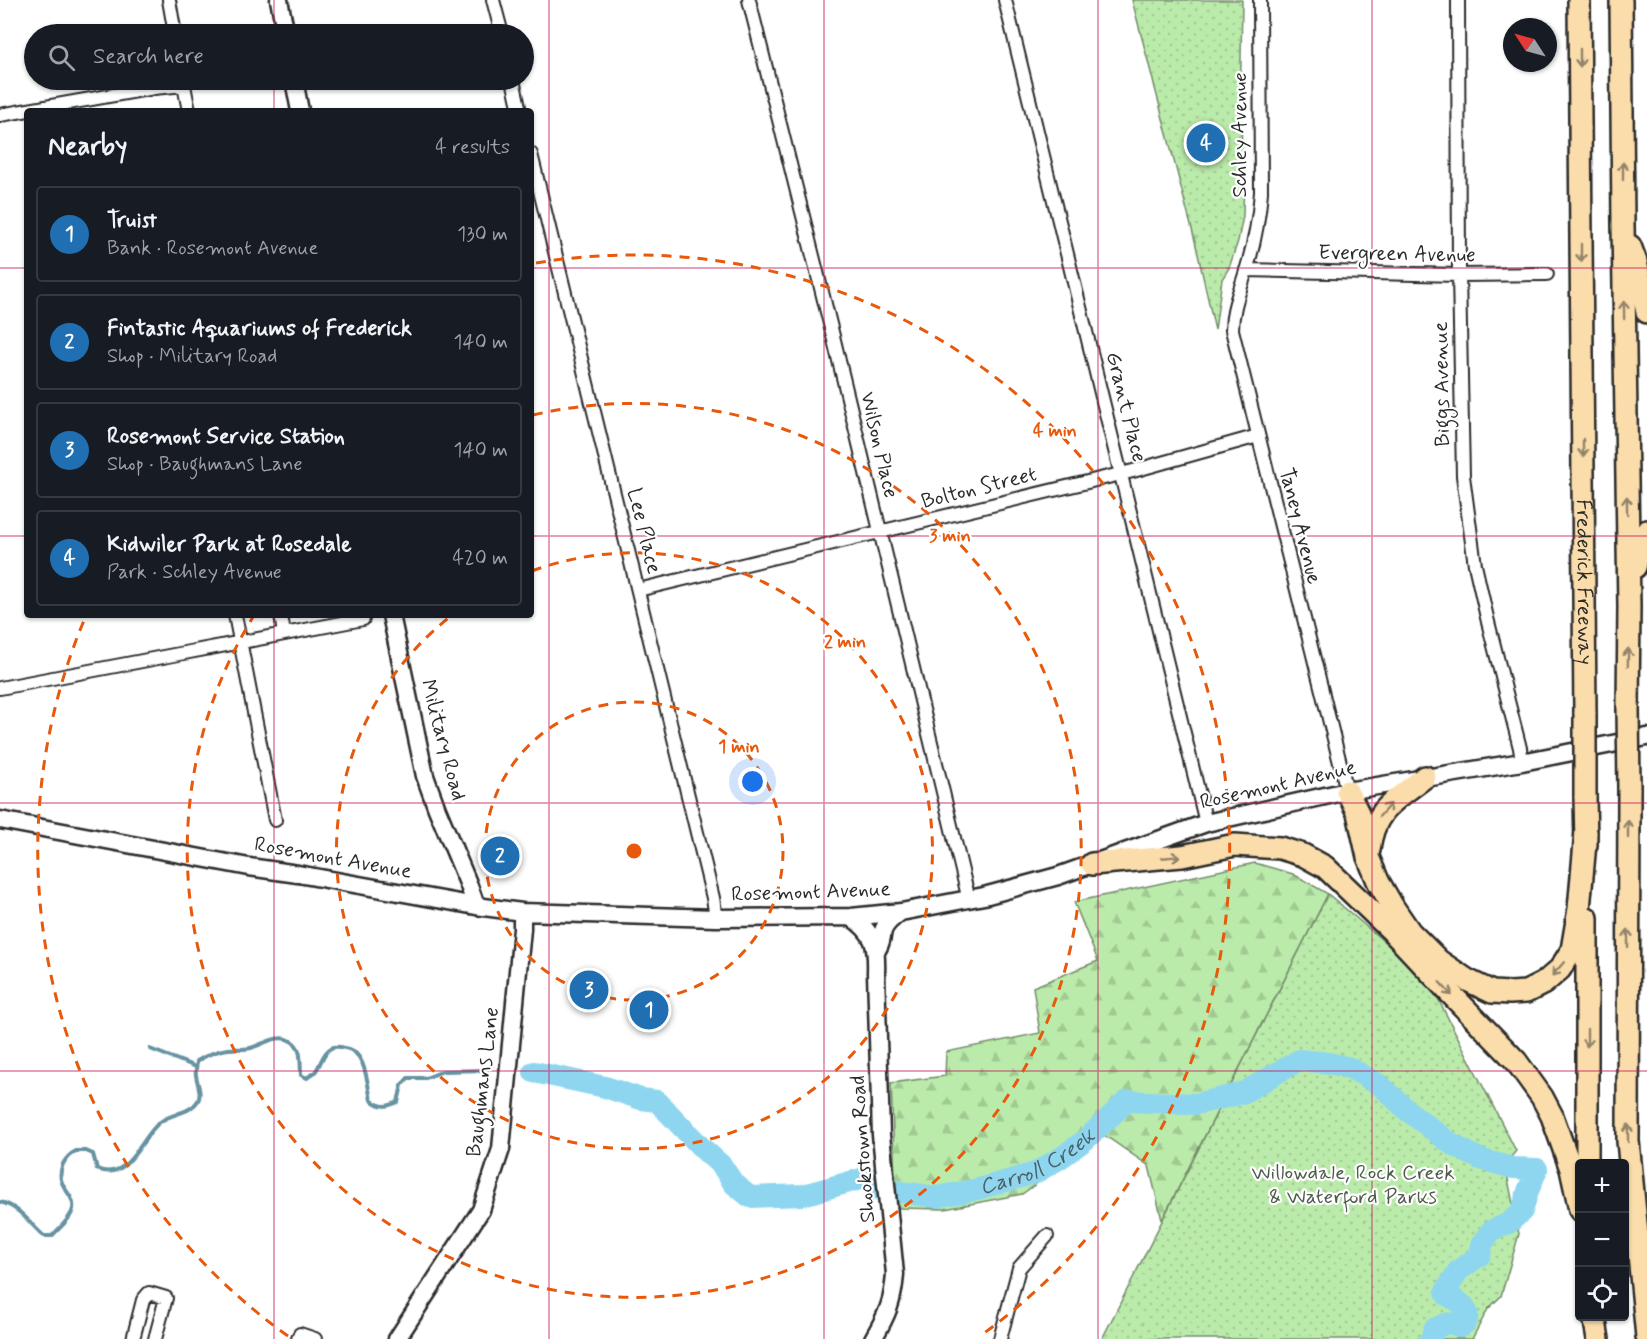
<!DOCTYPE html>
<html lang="en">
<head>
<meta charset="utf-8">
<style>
  :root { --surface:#171b24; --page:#242831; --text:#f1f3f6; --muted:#9ea1a6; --line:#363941; --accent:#1f6fb2 }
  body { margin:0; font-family:Mynerve,sans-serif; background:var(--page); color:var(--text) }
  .controls { position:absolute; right:18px; bottom:18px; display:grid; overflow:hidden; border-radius:6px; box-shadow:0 2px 4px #0004 }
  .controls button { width:54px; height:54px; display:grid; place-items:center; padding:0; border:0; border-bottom:2px solid var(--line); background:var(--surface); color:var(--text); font:30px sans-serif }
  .compass { position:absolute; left:1503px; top:18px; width:54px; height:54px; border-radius:50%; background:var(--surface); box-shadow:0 2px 4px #0004; rotate:306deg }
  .you { position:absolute; left:753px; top:782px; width:21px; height:21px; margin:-15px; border:4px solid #fff; border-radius:50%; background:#1a73e8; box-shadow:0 0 0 9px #1a73e833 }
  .badge { display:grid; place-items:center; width:39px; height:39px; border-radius:50%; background:var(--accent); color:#fff; font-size:20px; font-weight:700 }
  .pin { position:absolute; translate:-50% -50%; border:3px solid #fff; box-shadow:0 2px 6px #0006 }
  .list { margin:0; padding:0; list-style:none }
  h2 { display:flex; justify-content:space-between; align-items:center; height:78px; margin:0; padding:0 24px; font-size:26px }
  h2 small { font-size:20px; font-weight:400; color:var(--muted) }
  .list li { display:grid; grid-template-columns:39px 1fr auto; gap:18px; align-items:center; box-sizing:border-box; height:96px; margin:0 12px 12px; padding:0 12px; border:2px solid var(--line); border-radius:6px }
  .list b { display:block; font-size:22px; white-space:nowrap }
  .list p { margin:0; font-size:20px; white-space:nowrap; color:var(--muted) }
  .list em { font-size:20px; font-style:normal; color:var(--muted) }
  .icon { flex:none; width:33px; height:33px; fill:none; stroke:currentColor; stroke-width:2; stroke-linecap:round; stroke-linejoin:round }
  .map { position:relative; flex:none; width:1647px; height:1339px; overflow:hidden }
  .search { position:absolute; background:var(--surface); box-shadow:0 2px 4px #0004; left:24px; top:24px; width:510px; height:66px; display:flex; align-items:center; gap:15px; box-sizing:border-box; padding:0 21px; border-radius:33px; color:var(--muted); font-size:22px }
  .panel { position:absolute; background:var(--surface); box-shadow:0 2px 4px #0004; left:24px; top:108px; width:510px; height:510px; border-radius:6px }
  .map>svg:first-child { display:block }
  .forest { fill:url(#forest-firs); stroke:#738b6b; stroke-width:1.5 }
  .park { fill:url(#park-dots); stroke:#738b6b; stroke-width:1.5 }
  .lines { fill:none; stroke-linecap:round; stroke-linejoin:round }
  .stream { stroke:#6692a1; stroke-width:4 }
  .river { stroke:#8ed6ef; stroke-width:22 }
  .street-casing { stroke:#2b2b2b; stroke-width:16 }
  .secondary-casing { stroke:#2b2b2b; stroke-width:21 }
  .highway-casing { stroke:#2b2b2b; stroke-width:26 }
  .street { stroke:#fff; stroke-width:12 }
  .secondary { stroke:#fff; stroke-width:16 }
  .highway { stroke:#fbddab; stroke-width:21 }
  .highway-bridge-casing { stroke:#2b2b2b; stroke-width:26; stroke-linecap:butt }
  .highway-bridge { stroke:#fbddab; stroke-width:21 }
  .oneway { stroke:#93846b }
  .grid { fill:none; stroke:#c2185b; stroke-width:1.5; stroke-opacity:0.55 }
  .ring { fill:none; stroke:#e8590c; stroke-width:3; stroke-dasharray:10 8 }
  .labels { text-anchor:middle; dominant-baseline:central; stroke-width:4.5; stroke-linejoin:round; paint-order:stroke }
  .street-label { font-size:21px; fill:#2b2b2b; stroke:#fff }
  .park-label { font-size:21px; fill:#4f5b4b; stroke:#fff }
  .water-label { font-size:22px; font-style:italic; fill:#495e66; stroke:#fff }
  .centre { fill:#e8590c; stroke:#fff; stroke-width:3 }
  .ring-label { font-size:18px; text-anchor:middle; font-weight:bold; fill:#e8590c; stroke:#fff; stroke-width:4.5; stroke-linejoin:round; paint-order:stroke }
</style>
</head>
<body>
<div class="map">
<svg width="1647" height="1339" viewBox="0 0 1647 1339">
  <defs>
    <pattern id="forest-firs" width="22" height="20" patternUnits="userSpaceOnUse" patternTransform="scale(1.5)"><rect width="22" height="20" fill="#bbebab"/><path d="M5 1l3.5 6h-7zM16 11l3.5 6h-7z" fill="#a1ca93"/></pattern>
    <pattern id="park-dots" width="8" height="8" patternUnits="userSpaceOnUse" patternTransform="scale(1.5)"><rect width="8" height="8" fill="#bbebab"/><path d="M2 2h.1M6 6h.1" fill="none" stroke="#a1ca93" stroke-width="1.8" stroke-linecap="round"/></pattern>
  </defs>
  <rect width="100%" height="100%" fill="#fff"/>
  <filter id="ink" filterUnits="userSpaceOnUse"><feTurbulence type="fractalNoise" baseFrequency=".0167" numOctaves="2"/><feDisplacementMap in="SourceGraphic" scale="12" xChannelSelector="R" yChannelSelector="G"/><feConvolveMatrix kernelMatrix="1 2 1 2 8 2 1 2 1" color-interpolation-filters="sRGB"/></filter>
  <g filter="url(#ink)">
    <path class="forest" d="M1255 863 1293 874 1328 894 1162 1220 1149 1166 1104 1135 1022 1194 945 1209 898 1208 888 1201 880 1085 895 1178 891 1083 945 1076 946 1052 1040 1033 1033 987 1098 961 1074 902Z"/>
    <path class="park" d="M1132 0H1242L1240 117 1244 169 1243 216 1238 241 1229 268 1222 279 1215 330 1195 241Z
      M1328 894 1428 979 1516 1151 1505 1164 1519 1234 1501 1296 1488 1309 1472 1339H1102Z"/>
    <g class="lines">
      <path class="stream" d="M150 1049 196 1067
        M0 1202C19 1206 30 1224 44 1236H52C59 1228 71 1219 73 1209 76 1193 53 1187 63 1164 66 1158 70 1154 76 1151H86L93 1154 97 1169C129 1183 141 1136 160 1122 171 1113 189 1114 197 1102 203 1094 197 1084 196 1075 195 1070 197 1066 197 1061 207 1055 217 1050 228 1049 236 1048 244 1050 251 1048 264 1044 279 1033 291 1041 303 1047 300 1064 301 1075L307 1078C308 1077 314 1073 315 1072 321 1065 322 1053 331 1048 335 1046 341 1047 345 1048 366 1051 367 1083 371 1100 381 1108 387 1107 398 1102L402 1085 408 1078H426L443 1071 487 1070"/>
      <path class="river" id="s1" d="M534 1072 605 1087 641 1099 657 1101 702 1148 722 1166 734 1184 750 1197 803 1195 868 1177 878 1189 937 1197 978 1189 1035 1173 1062 1157 1085 1140 1127 1101 1196 1104 1243 1093 1299 1060 1329 1063 1350 1068 1380 1085 1408 1111 1453 1145 1480 1159 1513 1168 1537 1169 1528 1191 1522 1211 1509 1223 1491 1231 1482 1244 1480 1255 1458 1271 1446 1291 1447 1295C1452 1298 1460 1302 1464 1306 1470 1314 1468 1324 1459 1327 1450 1320 1444 1324 1434 1329L1431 1339"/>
      <g class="street-casing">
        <path id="street" d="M169 0 175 34
          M493 0 502 34
          M749 0 834 340 969 900
          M1005 0 1206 823
          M1260 0 1261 192C1259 218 1254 245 1246 271 1240 291 1232 308 1232 330L1347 791
          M1458 0 1459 275 1463 476 1475 565 1488 622 1520 748 1522 762
          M183 80 189 111
          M513 80 520 111
          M0 115 154 88 184 85
          M531 154 713 898 716 918
          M1246 270 1459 275 1547 274
          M638 590 1133 471 1258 436
          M235 615 275 820
          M281 615 284 634
          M0 688C121 666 242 641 363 619
          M133 1339 143 1300 149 1293 166 1298 155 1339
          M298 1339 300 1334 315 1339
          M1000 1339 1019 1268 1047 1236"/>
      </g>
      <g class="secondary-casing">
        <path id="secondary" d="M279 0 286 34
          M294 80 300 111
          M391 615 425 776 437 809 468 883 476 906
          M0 820 249 867 298 874 476 906 522 912 716 918 851 917 901 912 984 896 1058 876 1206 823 1347 791 1522 762 1647 737
          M851 917C875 933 877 946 876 973L881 1135 895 1274C893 1302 887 1315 873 1339
          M877 950C882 942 881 940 883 931 886 922 894 917 901 912
          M397 1339 481 1210 501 1149 522 929V912"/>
      </g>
      <g class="highway-casing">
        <g id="highway">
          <path id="s2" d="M1579 0 1585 714"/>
          <path d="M1621 0 1623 224 1629 606 1628 708"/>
          <path d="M1630 246 1636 262 1647 312"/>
          <path d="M1635 567 1642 541 1647 531"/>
          <path d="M1629 788 1628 1141 1647 1337"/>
          <path d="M1347 791 1358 813 1368 857 1378 881 1393 907 1410 932 1439 961 1467 980 1492 992 1510 993 1526 992 1544 983 1560 969 1572 950 1579 909 1586 832"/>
          <path d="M1585 796 1586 845"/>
          <path d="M1369 850C1373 810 1395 800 1425 777"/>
          <path d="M1092 864 1182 856 1235 845 1280 848 1303 855 1325 867 1392 931 1452 995 1516 1061 1542 1097 1552 1116 1571 1169 1580 1210"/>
          <path d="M1587 918V1164"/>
          <path d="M1594 1316 1598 1339"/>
        </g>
      </g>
      <use href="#street" class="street"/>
      <use href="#secondary" class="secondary"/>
      <use href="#highway" class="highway"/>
      <g class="highway-bridge-casing">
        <path id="highway-bridge" d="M1628 708 1629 788
          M1585 714V796"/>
      </g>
      <use href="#highway-bridge" class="highway-bridge"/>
    </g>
    <defs><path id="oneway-shaft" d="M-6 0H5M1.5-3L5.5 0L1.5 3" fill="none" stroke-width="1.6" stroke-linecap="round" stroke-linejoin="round" transform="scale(1.5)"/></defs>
    <g class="oneway">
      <use href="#oneway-shaft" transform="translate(1580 58) rotate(90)"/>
      <use href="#oneway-shaft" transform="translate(1623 171) rotate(-90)"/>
      <use href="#oneway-shaft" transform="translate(1581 253) rotate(90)"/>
      <use href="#oneway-shaft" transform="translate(1624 310) rotate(-91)"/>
      <use href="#oneway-shaft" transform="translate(1583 448) rotate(90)"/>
      <use href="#oneway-shaft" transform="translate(1627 505) rotate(-91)"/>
      <use href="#oneway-shaft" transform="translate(1628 657) rotate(-89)"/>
      <use href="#oneway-shaft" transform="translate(1385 810) rotate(-48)"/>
      <use href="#oneway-shaft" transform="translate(1628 829) rotate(-90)"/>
      <use href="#oneway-shaft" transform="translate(1171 857) rotate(-5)"/>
      <use href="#oneway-shaft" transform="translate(1628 938) rotate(-90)"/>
      <use href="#oneway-shaft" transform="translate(1558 969) rotate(131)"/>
      <use href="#oneway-shaft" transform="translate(1446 989) rotate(47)"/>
      <use href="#oneway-shaft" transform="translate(1587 1038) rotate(90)"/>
      <use href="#oneway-shaft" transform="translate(1628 1133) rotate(-90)"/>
    </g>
  </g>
  <path class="grid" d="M274 0V34M549 0V1339M824 0V1339M1098 0V1339M1372 0V1339M274 80V111M0 268H27M531 268H1647M0 536H27M531 536H1647M274 615V1339M0 803H1647M0 1071H1647"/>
  <g class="ring">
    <circle cx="634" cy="851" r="149"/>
    <path d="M532 571A298 298 0 1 1 451 616"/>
    <path d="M533 415A447 447 0 1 1 253 617"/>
    <path d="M288 1336A596 596 0 0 1 85 618M536 263A596 596 0 0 1 980 1336"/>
  </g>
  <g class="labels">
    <g class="street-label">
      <text transform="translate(1240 135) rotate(-90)">Schley Avenue</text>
      <text transform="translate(1397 254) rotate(1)">Evergreen Avenue</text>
      <text transform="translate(1442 384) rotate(-91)">Biggs Avenue</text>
      <text transform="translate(1126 407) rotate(76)">Grant Place</text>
      <text transform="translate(879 445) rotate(77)">Wilson Place</text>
      <text transform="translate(979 488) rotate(-14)">Bolton Street</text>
      <text transform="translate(1300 526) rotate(76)">Taney Avenue</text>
      <text transform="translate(644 531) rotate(76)">Lee Place</text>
      <text stroke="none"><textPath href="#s2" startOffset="582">Frederick Freeway</textPath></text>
      <text transform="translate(443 740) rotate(75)">Military Road</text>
      <text transform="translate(1278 785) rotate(-13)">Rosemont Avenue</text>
      <text transform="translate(333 858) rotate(10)">Rosemont Avenue</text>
      <text transform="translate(811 892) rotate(-2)">Rosemont Avenue</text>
      <text transform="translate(483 1082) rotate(-83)">Baughmans Lane</text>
      <text transform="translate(863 1149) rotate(-94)">Shookstown Road</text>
    </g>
    <g class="park-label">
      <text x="1353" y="1173">Willowdale, Rock Creek<tspan x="1353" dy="24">&amp; Waterford Parks</tspan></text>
    </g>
    <g class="water-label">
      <text stroke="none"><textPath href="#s1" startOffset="564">Carroll Creek</textPath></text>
    </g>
  </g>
  <circle cx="634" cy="851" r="9" class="centre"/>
  <g class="ring-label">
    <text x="1055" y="436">4 min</text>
    <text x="950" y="541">3 min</text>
    <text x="845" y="647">2 min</text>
    <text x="739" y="752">1 min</text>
  </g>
</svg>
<div class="controls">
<button>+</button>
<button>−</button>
<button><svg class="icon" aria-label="locate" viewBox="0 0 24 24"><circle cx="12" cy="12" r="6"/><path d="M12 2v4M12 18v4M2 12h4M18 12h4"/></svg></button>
</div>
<svg class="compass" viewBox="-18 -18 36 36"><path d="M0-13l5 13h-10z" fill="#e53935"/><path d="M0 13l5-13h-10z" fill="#9ea1a6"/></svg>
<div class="you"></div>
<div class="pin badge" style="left:649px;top:1010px">1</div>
<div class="pin badge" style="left:500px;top:856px">2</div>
<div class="pin badge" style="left:589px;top:990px">3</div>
<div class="pin badge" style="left:1206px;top:143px">4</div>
<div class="search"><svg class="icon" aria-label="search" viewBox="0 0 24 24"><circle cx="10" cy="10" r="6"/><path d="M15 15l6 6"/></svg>Search here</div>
<section class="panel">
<h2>Nearby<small>4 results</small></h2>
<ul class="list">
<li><span class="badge">1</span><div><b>Truist</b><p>Bank · Rosemont Avenue</p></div><em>130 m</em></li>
<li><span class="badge">2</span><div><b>Fintastic Aquariums of Frederick</b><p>Shop · Military Road</p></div><em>140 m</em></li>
<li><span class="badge">3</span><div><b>Rosemont Service Station</b><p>Shop · Baughmans Lane</p></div><em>140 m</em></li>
<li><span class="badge">4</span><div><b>Kidwiler Park at Rosedale</b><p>Park · Schley Avenue</p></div><em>420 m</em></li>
</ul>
</section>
</div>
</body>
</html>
